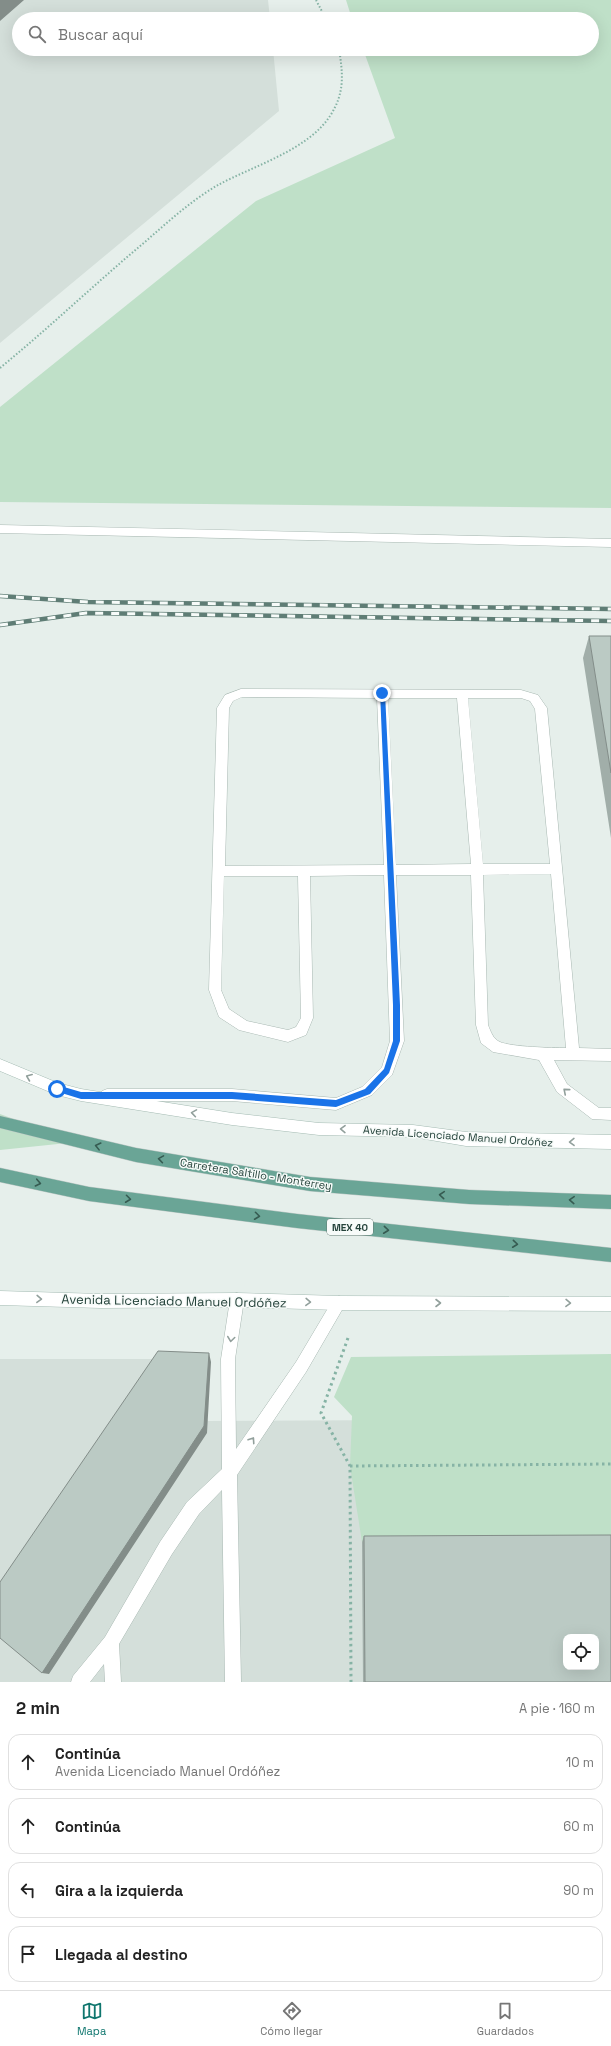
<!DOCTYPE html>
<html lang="es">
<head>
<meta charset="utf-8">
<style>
  :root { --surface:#fff; --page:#f2f2f2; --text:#222; --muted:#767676; --line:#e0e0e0; --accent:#0f766e }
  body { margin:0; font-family:"Space Grotesk",sans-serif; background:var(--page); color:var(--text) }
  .controls { position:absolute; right:12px; bottom:12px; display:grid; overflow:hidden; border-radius:8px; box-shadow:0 4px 16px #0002 }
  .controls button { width:36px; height:36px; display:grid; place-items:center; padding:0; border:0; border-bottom:1px solid var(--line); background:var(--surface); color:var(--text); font:20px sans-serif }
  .stop { position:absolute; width:12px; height:12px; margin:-9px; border:3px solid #1a73e8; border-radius:50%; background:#fff }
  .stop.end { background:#1a73e8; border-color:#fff; box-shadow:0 1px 4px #0008 }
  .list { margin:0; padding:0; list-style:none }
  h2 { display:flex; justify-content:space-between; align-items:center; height:52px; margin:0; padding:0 16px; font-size:17px }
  h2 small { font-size:13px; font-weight:400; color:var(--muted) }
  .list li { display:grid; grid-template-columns:26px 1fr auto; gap:12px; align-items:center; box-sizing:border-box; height:56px; margin:0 8px 8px; padding:0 8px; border:1px solid var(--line); border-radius:12px }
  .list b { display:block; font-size:15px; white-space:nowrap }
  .list p { margin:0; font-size:13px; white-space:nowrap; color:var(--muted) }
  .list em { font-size:13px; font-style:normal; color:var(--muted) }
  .icon { flex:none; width:22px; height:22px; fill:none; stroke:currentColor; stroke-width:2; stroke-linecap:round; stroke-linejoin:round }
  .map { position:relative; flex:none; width:611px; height:1682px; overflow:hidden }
  .search { position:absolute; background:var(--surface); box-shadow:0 4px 16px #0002; left:12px; right:12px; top:12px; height:44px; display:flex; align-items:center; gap:10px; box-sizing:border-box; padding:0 14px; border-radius:22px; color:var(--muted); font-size:15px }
  .sheet { height:308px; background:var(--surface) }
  nav { display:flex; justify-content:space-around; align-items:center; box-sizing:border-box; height:56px; border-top:1px solid var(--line); background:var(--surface); font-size:11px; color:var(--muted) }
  nav a { display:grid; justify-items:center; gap:2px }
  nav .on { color:var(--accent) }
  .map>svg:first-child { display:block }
  .built { fill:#d4dfda; fill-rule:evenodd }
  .green { fill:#bfe0c8 }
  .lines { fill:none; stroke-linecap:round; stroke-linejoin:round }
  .lane-casing { stroke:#a8b8b2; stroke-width:1 }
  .secondary-casing { stroke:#a4bbb3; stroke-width:1 }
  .primary-casing { stroke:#c2cac8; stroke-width:1 }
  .path-far1 { stroke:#86b3a5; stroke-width:2; stroke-dasharray:1.5 2; stroke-linecap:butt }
  .path { stroke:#86b3a5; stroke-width:3; stroke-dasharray:2.5 3.5; stroke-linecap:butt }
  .lane { fill:#fff; fill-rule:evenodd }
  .secondary { fill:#fff; fill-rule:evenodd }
  .primary { fill:#6aa596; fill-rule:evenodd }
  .rail-casing { stroke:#5f7d75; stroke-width:4.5 }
  .rail { stroke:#f7fbf9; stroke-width:3; stroke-dasharray:8; stroke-linecap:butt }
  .wall { fill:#a1aea9 }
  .shaded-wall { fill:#838d89 }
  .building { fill:#bbcac4; stroke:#838d89; fill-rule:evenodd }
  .oneway { stroke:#92a09c }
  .oneway2 { stroke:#365b51 }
  .route { fill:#1a73e8 }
  .labels { text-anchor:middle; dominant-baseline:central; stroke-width:3; stroke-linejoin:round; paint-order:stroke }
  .shield { fill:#f7fbf9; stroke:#637a73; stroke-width:1 }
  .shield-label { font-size:10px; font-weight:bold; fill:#24423a }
  .street-label { font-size:11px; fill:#24423a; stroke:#f7fbf9 }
  .near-street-label { font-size:13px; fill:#24423a; stroke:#f7fbf9 }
</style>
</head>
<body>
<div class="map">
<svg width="611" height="1682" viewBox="0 0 611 1682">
  <rect width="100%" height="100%" fill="#e6efeb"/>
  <path class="built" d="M0 0H268L270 19H19V49H273L279 111 0 343Z
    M0 1359H162L208 1421 611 1419V1682H0ZM566 1637H596V1667H566Z"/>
  <path class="green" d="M346 0H611V508L0 502V407L256 201 395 138 363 49H592V19H352Z
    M0 1114 77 1142 0 1150Z
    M611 1354V1540L362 1542 350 1466 352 1416 334 1397 351 1357Z"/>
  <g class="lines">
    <g class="lane-casing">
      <path id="lane" d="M0 525 611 539V547L0 533Z
        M241 689 521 690 538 695 547 708 579 1048 611 1049V1061L554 1060 567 1084 599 1108H611V1120L592 1119 557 1092 539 1060 493 1052 481 1043 476 1025 471 875H396L404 1041 392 1075 372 1095 336 1110 232 1101H107L102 1099 100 1095 102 1091 107 1089H232L336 1098 362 1087 382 1067 390 1041 384 875 310 876 313 1018 306 1035 288 1042 239 1030 219 1017 209 990 217 708 225 695ZM242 697 377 698 384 865 225 866 229 708 233 701ZM388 698H457L471 864 396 865ZM468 698H521L530 701 535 709 550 864H483ZM551 874 566 1048C552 1048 512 1047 500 1042 493 1039 491 1032 488 1025L483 875ZM224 876H298L301 1018 296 1027 288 1030 247 1021 229 1009 221 990Z
        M237 1293 242 1295 244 1300 235 1359 236 1449 296 1362 334 1298 339 1296 344 1298 346 1303 306 1372 237 1475 241 1682H225L222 1490 199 1514 172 1554 119 1644 121 1682H105L104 1664 90 1682H71L73 1676 105 1637 160 1542 187 1502 222 1469 221 1359 230 1300 232 1295Z"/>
    </g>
    <g class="secondary-casing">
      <path id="secondary" d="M0 1059 58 1083 81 1089 232 1113 319 1123 413 1125 466 1132 611 1135V1149L466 1146 413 1137 319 1135 232 1125 81 1101 57 1095 0 1071Z
        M0 1291 101 1294 237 1293 339 1296 611 1297V1311L339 1310 237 1307 101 1308 0 1305Z"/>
    </g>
    <g class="primary-casing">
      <path id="primary" d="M0 1116 136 1148 310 1177 469 1190 611 1195V1209L469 1204 310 1191 136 1162 0 1128Z
        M0 1168 89 1187 297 1214 611 1248V1262L297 1228 89 1201 0 1182Z"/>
    </g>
    <path class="path-far1" d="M316 0 326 19
      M0 368C50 327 97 282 146 241 169 221 192 200 218 185 253 166 308 150 330 116 345 93 343 74 339 49"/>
    <path class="path" d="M348 1338 321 1413 350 1466 351 1682
      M350 1466 611 1464"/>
    <use href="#lane" class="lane"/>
    <use href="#secondary" class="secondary"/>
    <use href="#primary" class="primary"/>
    <g class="rail-casing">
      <path id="rail" d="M0 596 88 602 611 609
        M0 625 86 613 611 621"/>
    </g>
    <use href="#rail" class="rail"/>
  </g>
  <path class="wall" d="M589 636H611V838L583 658Z
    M364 1536 611 1682H363L362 1542Z"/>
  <path class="shaded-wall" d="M0 0H24L0 21Z
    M209 1353 211 1362 207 1433 49 1674 42 1673Z"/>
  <path class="building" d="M589 636H611V773Z
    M158 1351 209 1353 204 1426 42 1673 0 1638V1582Z
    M611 1535V1682H365L364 1536ZM566 1637H596V1667H566Z"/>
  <defs><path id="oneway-chevron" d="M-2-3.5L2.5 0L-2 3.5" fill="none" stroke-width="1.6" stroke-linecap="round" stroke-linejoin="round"/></defs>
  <g class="oneway">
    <use href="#oneway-chevron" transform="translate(29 1077) rotate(-158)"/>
    <use href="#oneway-chevron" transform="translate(566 1091) rotate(-140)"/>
    <use href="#oneway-chevron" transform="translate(194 1113) rotate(-171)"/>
    <use href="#oneway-chevron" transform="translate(343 1129) rotate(-179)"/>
    <use href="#oneway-chevron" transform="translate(572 1142) rotate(179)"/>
    <use href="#oneway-chevron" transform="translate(39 1299) rotate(2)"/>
    <use href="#oneway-chevron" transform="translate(308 1302) rotate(2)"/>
    <use href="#oneway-chevron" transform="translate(438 1303)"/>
    <use href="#oneway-chevron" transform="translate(568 1303) rotate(1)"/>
    <use href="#oneway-chevron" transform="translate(231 1339) rotate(98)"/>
    <use href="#oneway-chevron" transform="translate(252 1440) rotate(-56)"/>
  </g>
  <g class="oneway2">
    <use href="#oneway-chevron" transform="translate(98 1146) rotate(-166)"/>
    <use href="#oneway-chevron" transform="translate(161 1159) rotate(-171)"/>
    <use href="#oneway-chevron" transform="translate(38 1183) rotate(12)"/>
    <use href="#oneway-chevron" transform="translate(442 1195) rotate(-175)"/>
    <use href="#oneway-chevron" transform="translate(128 1199) rotate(7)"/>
    <use href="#oneway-chevron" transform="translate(572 1200) rotate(-177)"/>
    <use href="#oneway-chevron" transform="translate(257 1216) rotate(7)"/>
    <use href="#oneway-chevron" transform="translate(386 1230) rotate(6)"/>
    <use href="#oneway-chevron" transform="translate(515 1244) rotate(6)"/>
  </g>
  <path class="route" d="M380 691 385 693 400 1005V1041L389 1073 370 1094 336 1107 232 1099H81L55 1091 53 1089 57 1085 81 1092H232L336 1100 365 1089 384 1069 393 1041V1005Z"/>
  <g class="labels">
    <rect class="shield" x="327" y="1219" width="46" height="16" rx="3"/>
    <g class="shield-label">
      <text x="350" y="1227">MEX 40</text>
    </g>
    <g class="street-label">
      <text transform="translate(458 1136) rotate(4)">Avenida Licenciado Manuel Ordóñez</text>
      <text transform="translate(256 1174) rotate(9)">Carretera Saltillo - Monterrey</text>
    </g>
    <g class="near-street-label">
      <text transform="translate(174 1301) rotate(1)">Avenida Licenciado Manuel Ordóñez</text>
    </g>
  </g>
</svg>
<div class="controls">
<button><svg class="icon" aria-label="locate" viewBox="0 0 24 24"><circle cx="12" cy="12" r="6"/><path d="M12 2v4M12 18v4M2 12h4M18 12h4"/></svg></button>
</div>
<div class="stop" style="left:57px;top:1089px"></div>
<div class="stop end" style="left:382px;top:693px"></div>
<div class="search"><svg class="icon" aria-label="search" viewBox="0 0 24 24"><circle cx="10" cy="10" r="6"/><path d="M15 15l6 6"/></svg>Buscar aquí</div>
</div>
<section class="sheet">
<h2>2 min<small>A pie · 160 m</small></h2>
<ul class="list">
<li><svg class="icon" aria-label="ahead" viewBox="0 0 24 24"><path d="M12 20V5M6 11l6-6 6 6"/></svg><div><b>Continúa</b><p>Avenida Licenciado Manuel Ordóñez</p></div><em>10 m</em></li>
<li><svg class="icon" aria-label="ahead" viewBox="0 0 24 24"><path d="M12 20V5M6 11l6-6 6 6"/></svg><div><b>Continúa</b></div><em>60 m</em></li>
<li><svg class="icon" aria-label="left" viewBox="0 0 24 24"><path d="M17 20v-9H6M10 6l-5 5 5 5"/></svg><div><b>Gira a la izquierda</b></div><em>90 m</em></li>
<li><svg class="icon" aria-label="arrive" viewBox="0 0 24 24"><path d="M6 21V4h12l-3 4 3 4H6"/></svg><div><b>Llegada al destino</b></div></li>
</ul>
</section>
<nav>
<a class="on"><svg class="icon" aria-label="map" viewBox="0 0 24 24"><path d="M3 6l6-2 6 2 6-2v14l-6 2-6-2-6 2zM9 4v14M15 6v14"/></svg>Mapa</a>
<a><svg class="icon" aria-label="directions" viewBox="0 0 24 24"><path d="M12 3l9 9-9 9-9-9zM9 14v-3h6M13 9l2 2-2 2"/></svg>Cómo llegar</a>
<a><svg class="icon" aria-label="saved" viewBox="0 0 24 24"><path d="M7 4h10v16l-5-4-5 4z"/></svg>Guardados</a>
</nav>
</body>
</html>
